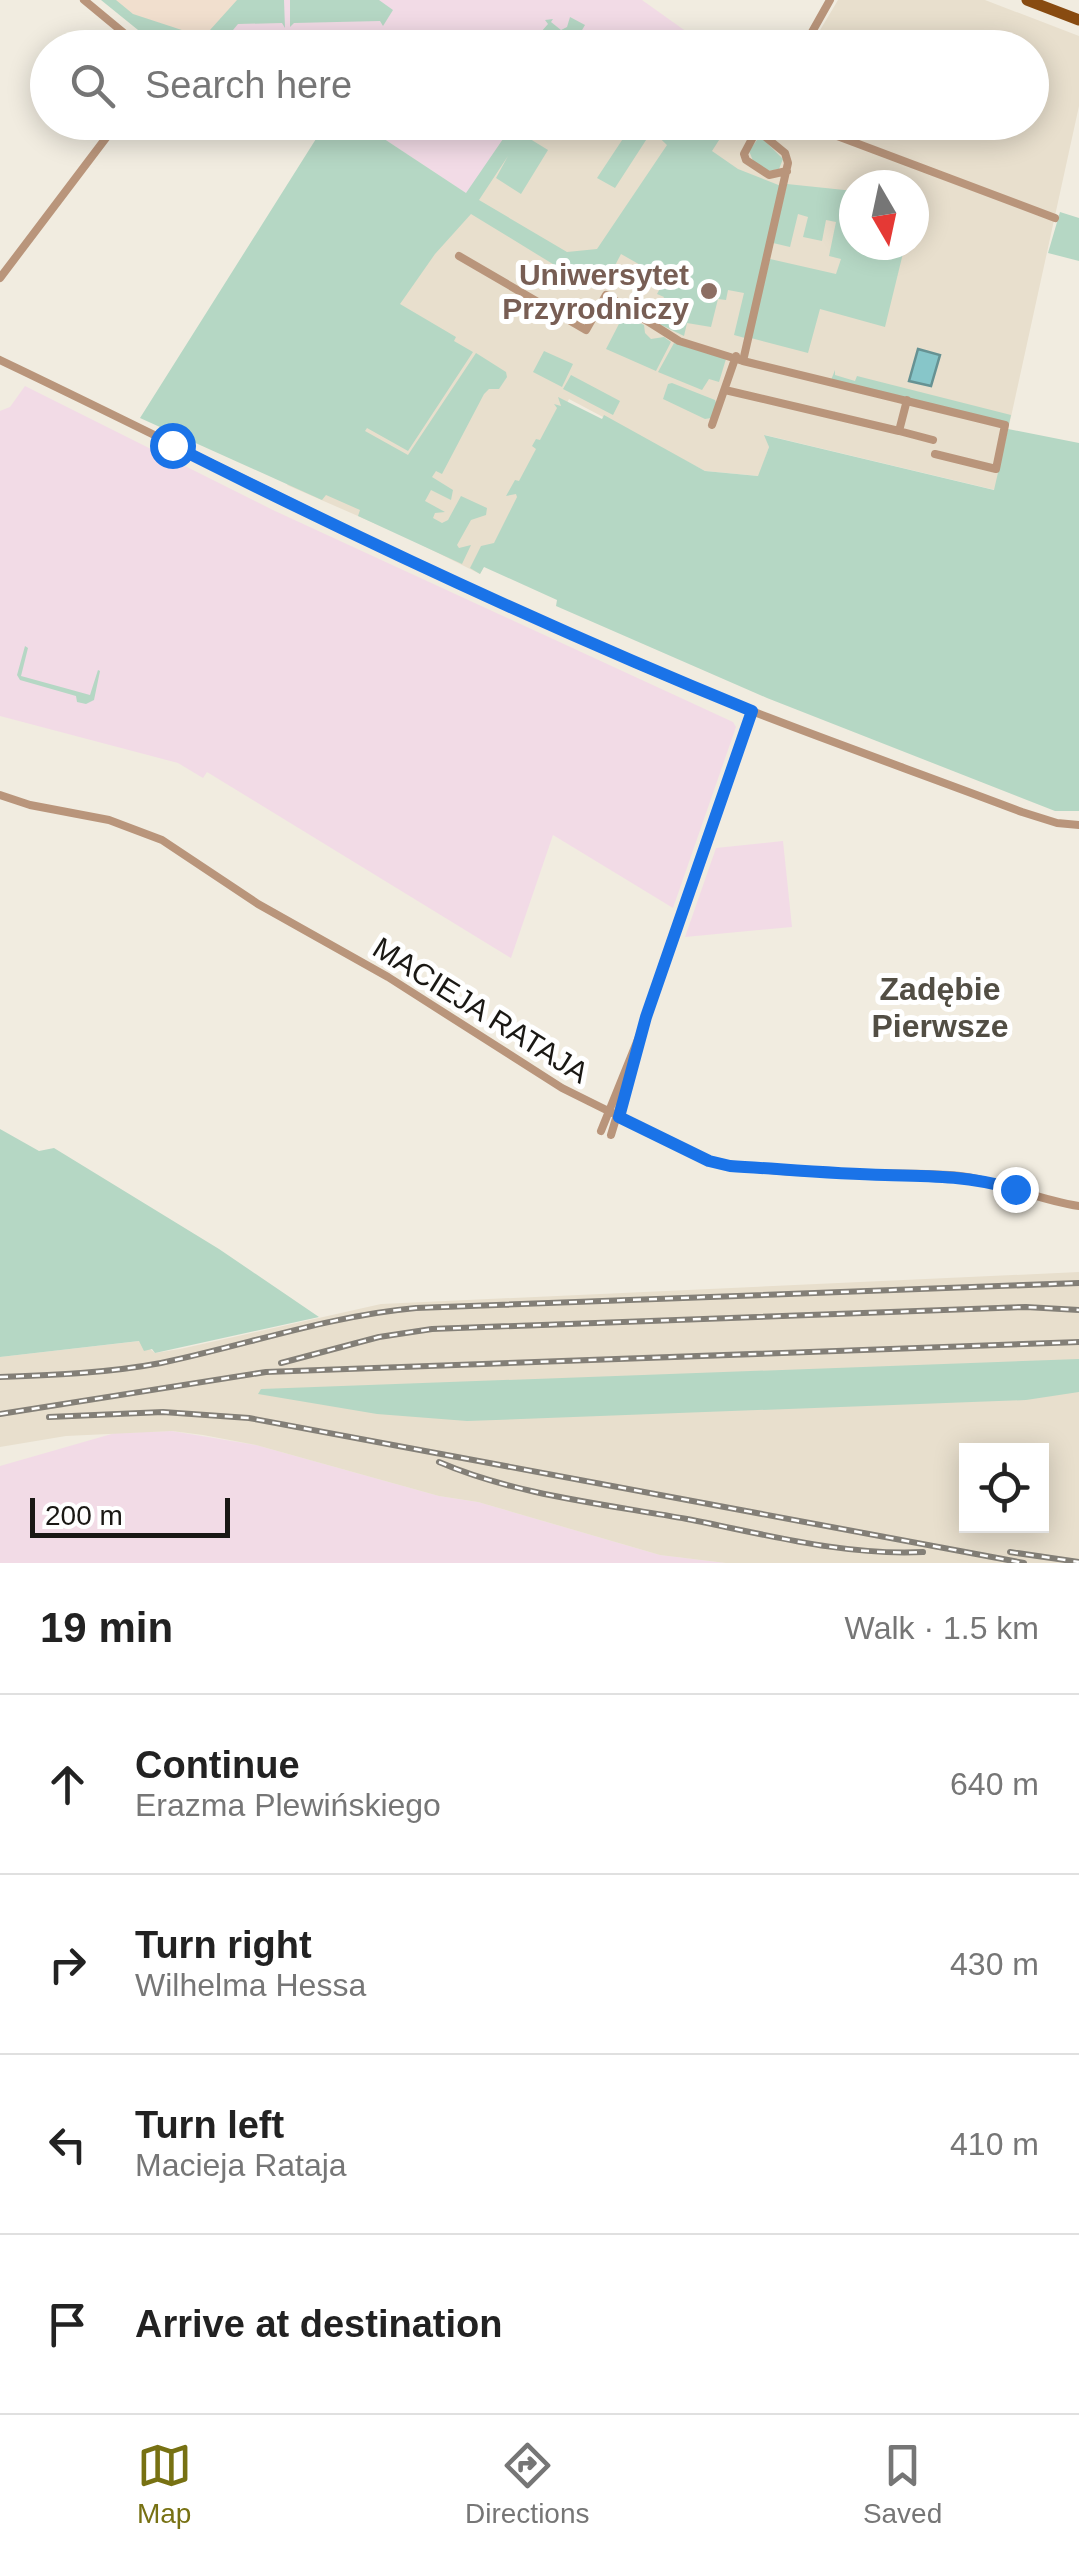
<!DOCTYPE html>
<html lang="en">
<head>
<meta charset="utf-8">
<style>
  :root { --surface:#fff; --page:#f6f6f6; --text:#222; --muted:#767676; --line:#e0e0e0; --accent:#777113 }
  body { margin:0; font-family:Arial,sans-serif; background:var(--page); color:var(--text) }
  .controls { position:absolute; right:30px; bottom:30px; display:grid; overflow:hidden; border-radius:0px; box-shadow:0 5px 25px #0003 }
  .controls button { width:90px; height:90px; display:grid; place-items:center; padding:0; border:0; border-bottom:2px solid var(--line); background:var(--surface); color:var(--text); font:50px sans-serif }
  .compass { position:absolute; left:839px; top:170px; width:90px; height:90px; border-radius:50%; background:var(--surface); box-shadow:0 5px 25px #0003; rotate:171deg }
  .scale { position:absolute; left:30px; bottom:25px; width:200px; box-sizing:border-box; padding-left:10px; border:5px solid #1a1814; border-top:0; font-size:28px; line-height:35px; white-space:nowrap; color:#1a1814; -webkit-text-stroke:8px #fff; paint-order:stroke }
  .stop { position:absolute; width:30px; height:30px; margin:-22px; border:8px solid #1a73e8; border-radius:50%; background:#fff }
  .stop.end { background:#1a73e8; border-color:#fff; box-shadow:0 2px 10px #0008 }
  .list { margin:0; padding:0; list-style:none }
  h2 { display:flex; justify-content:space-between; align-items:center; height:130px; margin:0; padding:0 40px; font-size:42px }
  h2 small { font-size:32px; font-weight:400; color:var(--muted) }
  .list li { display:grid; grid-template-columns:65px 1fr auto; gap:30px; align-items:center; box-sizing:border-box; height:180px; padding:0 40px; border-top:2px solid var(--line) }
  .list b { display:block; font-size:38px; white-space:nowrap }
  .list p { margin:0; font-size:32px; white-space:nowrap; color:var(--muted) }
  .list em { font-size:32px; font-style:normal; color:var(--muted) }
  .icon { flex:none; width:55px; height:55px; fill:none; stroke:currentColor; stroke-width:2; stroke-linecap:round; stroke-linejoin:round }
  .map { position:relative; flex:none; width:1079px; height:1563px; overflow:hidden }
  .search { position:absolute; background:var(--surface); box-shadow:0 5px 25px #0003; left:30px; right:30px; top:30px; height:110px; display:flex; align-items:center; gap:25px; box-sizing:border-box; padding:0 35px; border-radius:55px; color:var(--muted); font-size:38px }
  .sheet { height:850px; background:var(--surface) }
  nav { display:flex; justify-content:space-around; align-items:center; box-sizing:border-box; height:140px; border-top:2px solid var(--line); background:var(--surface); font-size:28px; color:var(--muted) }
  nav a { display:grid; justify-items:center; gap:5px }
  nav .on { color:var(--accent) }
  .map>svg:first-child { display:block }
  .commercial { fill:#f1dfce }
  .industrial { fill:#f2dbe6 }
  .built { fill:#e8dfcd; fill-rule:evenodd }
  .green { fill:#b5d7c4 }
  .water { fill:#87c6c9; stroke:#669293; stroke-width:2.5 }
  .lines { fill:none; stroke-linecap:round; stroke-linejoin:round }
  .minor { stroke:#b9957b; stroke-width:8 }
  .primary { stroke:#884b11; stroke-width:11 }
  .rail-casing { stroke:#837f77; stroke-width:6 }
  .rail { stroke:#fff; stroke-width:2.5; stroke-dasharray:8; stroke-linecap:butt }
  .route { stroke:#1a73e8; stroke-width:12 }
  .education-dot { fill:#8d6e63; stroke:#fff; stroke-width:4 }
  .labels { text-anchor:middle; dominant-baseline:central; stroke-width:10; stroke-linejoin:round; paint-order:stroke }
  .education-label { font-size:30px; font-weight:bold; fill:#785e54; stroke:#fff; text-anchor:end }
  .street-label { font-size:30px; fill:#1a1814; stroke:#fff }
  .neighbourhood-label { font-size:32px; font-weight:bold; fill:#524e44; stroke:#fff }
</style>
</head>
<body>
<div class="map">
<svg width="1079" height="1563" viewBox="0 0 1079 1563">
  <rect width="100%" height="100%" fill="#f1ece0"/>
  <path class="commercial" d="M107 0H243L206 43 132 18Z"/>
  <path class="industrial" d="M242 0H642L708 47H600L565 37 497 38 496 33 481 38 219 44Z
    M360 123H514L467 194Z
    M25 386 275 511 733 722 736 727 673 908 553 835 511 958 207 772 203 778 178 763 0 716V411L10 407Z
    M783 841 792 927 685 937 716 848Z
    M172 1431 256 1445 439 1496 478 1502 660 1555 726 1563H0V1466L115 1433Z"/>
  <path class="built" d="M838 0H985L1079 36V106L995 490 765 435 769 447 759 476 705 471 569 399 480 574 406 537 287 485 345 395 412 277 514 123 751 122 763 126 765 122H1032V48L810 47ZM854 185H914V245H854Z
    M1079 1272V1563H726L660 1555 478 1502 439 1496 256 1445 203 1435 172 1431 66 1436 0 1447V1357L140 1341 155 1353 180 1349 381 1304ZM966 1450H1042V1526H966Z"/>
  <path class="green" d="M101 0H116L133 14 191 33 210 30 237 0H284L285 28 282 23 238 24 233 30 239 39H282L285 35V45L159 47Z
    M290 0H379L393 10 383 26 380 21 294 23 290 27Z
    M570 17 585 25 574 44 533 41 548 24 545 20 553 19 551 22 561 30 567 27Z
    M390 32V43L291 44 292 35 294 39 380 37 382 33Z
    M326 123H360L466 193 514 123H529L522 134 548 150 521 194 496 178 508 156 479 200 567 252 597 249 667 145 644 123H730L712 151 738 169 781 186 745 338 734 335 744 293 728 290 726 300 718 299 711 327 687 323 684 336 653 321 664 297 657 294 665 279 621 254 611 273 591 264 579 280 471 214 435 254 400 304 456 337 454 341 473 352 408 451 367 428 365 431 408 455 476 353 506 372 507 377 499 389H489L484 394 442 474 436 471 432 477 453 490 451 500 431 490 425 501 445 512 435 513 433 518 442 523 448 520 461 496 487 508 486 515 471 520 457 545 459 548 471 545 462 564 358 516 360 510 326 495 322 500 140 418Z
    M632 125 648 137 615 188 597 178Z
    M760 136 783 159 779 169 768 171 754 163 749 151Z
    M787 184 854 191V245H905L885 327 820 309 808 353 751 338 770 259 836 274 841 259 829 256 836 222 826 220 822 241 803 237 808 217 798 214 790 247 773 243Z
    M1060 212 1079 218V261L1048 253Z
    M627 317 644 325 645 333 651 339 664 337 671 342 656 371 606 349 622 318Z
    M674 343 726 359 719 382 709 379 702 390 658 372Z
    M544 351 573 364 562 387 533 372Z
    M835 370V375L855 381 857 376 1011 415 1009 424 831 380Z
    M571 375 620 401 613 415 563 389Z
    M672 383 715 400 717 405 711 418 705 419 663 399 668 384Z
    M558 397 602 419 604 415 705 471 758 476 769 447 764 435 994 490 1008 429 1079 443V811H1055L767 698 556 606 557 600 484 567 480 574 470 568 481 546 494 543 517 497 516 494 506 496 515 480 519 481 536 449 532 446 536 439 540 440 557 408 554 404 561 406Z
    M25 646 28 648 21 676 90 695 98 670 100 671 94 700 86 704 77 702 76 696 20 680 17 675Z
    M0 1129 39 1151 54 1148 219 1249 319 1317 155 1353 152 1349 144 1351 139 1341 0 1357Z
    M1079 1359V1392L1026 1400 467 1421 377 1414 258 1394 261 1389Z"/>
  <path class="water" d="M918 349 940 355 931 386 909 381Z"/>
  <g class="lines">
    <path class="minor" d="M84 0 142 48
      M803 48 830 0
      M761 122 744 154 746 160 769 175 787 171
      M800 122 1055 218
      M757 130 785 153 788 163 743 361 1005 425 996 469 935 454
      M459 256 586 330 606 295 679 341 743 361
      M0 278 118 122
      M0 360C212 461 419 570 634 663 761 718 893 763 1022 812L1057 823 1079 825
      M725 390 899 431 907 400
      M712 425 736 356
      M899 431 933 440
      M0 795 30 805 109 820 162 840 258 904 388 977 562 1088 709 1161C787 1179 871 1170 950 1175 995 1178 1035 1200 1079 1206
      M601 1131 647 1017 752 711
      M611 1135 634 1059"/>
    <path class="primary" d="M1027 0 1079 20"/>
    <g class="rail-casing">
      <path id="rail" d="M281 1363 379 1337 432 1329 1026 1307 1079 1310
        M0 1377C54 1375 108 1373 161 1363 247 1345 328 1316 416 1308L1079 1283
        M0 1414 266 1372 1079 1342
        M49 1417 163 1412 249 1418 1024 1563
        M439 1462C516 1495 604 1504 687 1519 764 1534 844 1556 923 1552
        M1010 1552 1079 1562"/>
    </g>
    <use href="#rail" class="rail"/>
  </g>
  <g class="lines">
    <path class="route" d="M172 445C361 540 555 631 752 711L646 1017 619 1117 709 1161 730 1166C781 1169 833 1174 885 1175 933 1176 968 1176 1015 1189"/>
  </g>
  <circle class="education-dot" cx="709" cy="291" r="10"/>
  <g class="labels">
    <g class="education-label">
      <text x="689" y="274">Uniwersytet<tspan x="689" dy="34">Przyrodniczy</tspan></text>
    </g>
    <g class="street-label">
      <text transform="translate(481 1010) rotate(32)">MACIEJA RATAJA</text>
    </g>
    <g class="neighbourhood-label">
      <text x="940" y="989">Zadębie<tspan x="940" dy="37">Pierwsze</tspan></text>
    </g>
  </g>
</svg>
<div class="controls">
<button><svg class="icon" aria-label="locate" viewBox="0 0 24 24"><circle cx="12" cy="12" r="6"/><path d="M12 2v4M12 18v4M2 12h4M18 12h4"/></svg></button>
</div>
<svg class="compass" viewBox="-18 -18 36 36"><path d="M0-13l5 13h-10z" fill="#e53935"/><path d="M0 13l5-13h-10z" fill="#767676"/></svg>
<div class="scale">200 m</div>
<div class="stop" style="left:172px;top:445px"></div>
<div class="stop end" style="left:1015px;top:1189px"></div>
<div class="search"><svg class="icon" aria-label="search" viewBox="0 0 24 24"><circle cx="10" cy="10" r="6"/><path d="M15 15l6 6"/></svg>Search here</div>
</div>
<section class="sheet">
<h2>19 min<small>Walk · 1.5 km</small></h2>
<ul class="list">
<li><svg class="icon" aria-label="ahead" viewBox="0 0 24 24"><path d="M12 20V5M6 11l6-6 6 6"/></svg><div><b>Continue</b><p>Erazma Plewińskiego</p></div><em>640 m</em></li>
<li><svg class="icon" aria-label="right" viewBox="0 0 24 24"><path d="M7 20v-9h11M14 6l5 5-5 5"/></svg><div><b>Turn right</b><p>Wilhelma Hessa</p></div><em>430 m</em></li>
<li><svg class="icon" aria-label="left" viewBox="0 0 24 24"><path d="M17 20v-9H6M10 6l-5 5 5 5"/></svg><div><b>Turn left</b><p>Macieja Rataja</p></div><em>410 m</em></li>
<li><svg class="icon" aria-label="arrive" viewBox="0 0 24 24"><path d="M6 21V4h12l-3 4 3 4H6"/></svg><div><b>Arrive at destination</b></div></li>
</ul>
</section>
<nav>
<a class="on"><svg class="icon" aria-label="map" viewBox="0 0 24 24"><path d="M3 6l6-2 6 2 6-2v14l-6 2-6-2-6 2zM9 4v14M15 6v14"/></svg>Map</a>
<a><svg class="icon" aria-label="directions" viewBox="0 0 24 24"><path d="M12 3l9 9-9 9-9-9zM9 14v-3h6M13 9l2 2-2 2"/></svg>Directions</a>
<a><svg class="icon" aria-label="saved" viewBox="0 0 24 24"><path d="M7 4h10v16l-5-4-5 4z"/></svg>Saved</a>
</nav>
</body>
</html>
